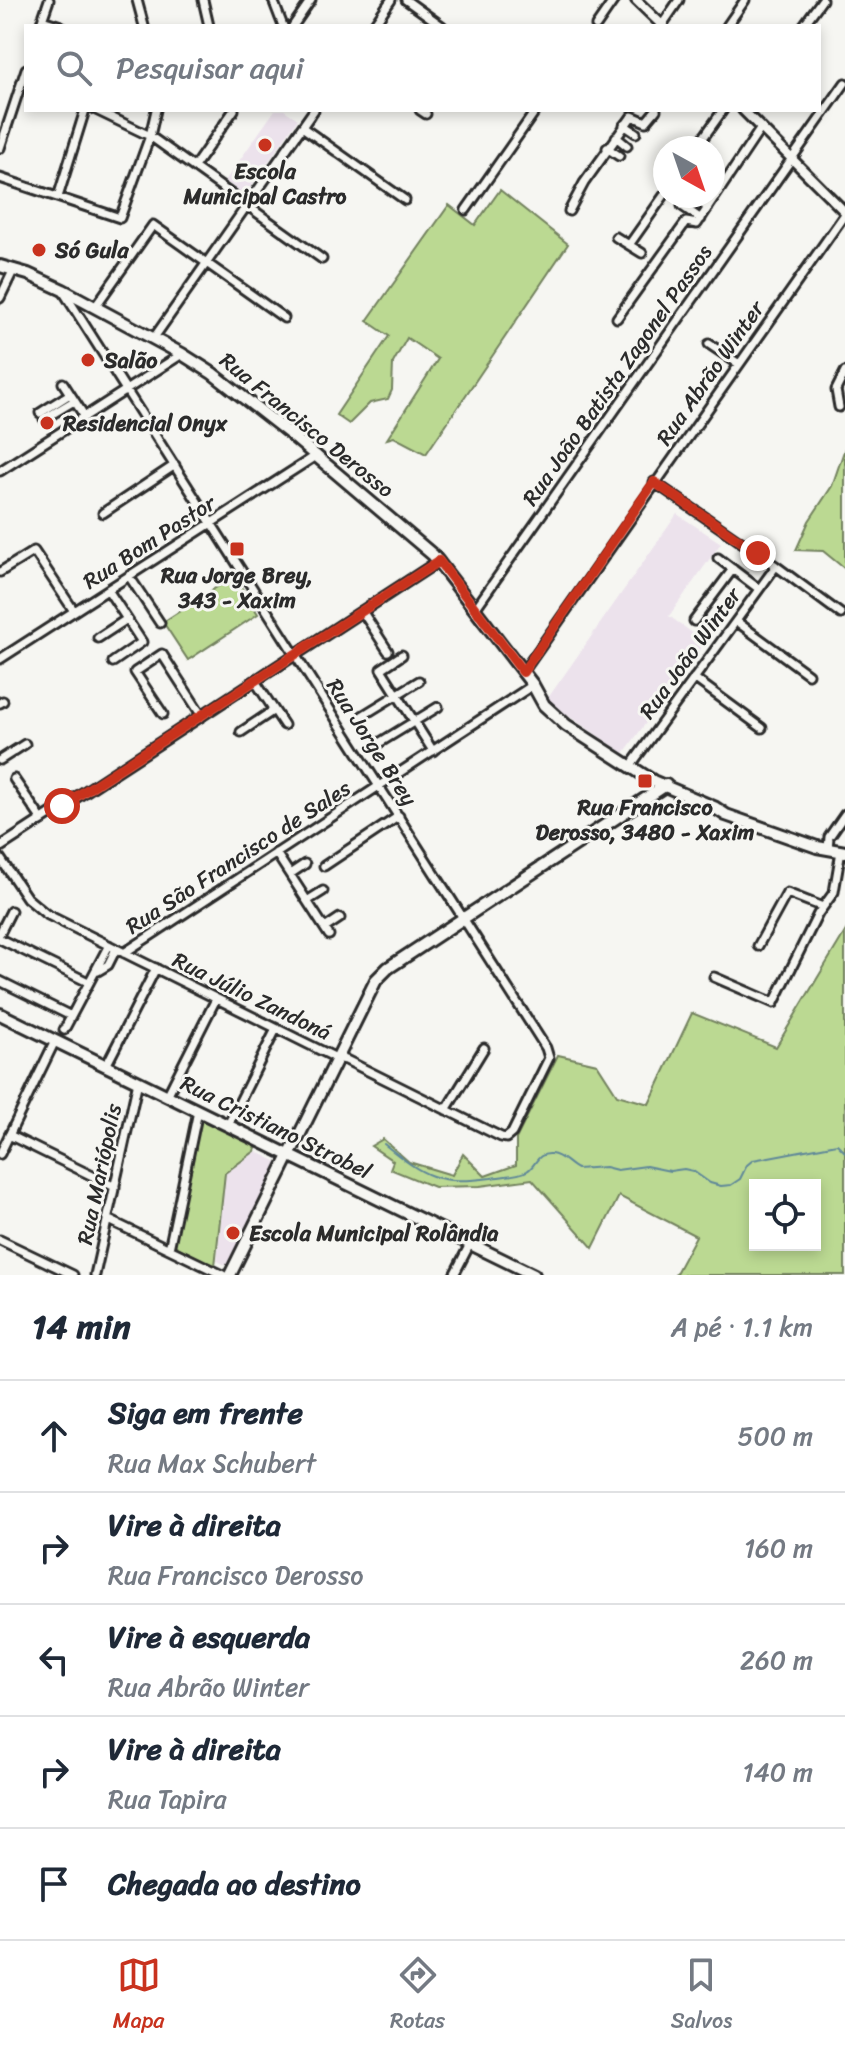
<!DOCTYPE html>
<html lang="pt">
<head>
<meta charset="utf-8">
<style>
  :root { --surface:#fff; --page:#f2f2f3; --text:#1f2937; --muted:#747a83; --line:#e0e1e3; --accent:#c8321e }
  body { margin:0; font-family:Sriracha,sans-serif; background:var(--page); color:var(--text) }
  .controls { position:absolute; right:24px; bottom:24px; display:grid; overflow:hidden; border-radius:0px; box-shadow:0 4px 12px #0003 }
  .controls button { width:72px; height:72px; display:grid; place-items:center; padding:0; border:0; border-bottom:2px solid var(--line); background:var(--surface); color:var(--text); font:40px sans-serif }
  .compass { position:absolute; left:653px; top:136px; width:72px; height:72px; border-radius:50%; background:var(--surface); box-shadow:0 4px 12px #0003; rotate:140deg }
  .stop { position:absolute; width:24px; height:24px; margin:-18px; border:6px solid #c8321e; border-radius:50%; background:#fff }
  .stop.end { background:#c8321e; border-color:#fff; box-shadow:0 2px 8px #0008 }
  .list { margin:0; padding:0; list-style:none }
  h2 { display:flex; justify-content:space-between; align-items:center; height:104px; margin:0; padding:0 32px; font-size:34px }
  h2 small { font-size:26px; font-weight:400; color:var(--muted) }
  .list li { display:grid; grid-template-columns:52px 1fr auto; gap:24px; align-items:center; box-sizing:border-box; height:112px; padding:0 32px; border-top:2px solid var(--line) }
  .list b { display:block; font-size:30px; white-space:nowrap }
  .list p { margin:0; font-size:26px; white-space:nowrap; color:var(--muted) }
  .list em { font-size:26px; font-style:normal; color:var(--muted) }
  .icon { flex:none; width:44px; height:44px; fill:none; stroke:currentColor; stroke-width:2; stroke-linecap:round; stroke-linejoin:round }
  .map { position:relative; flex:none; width:845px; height:1275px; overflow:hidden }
  .search { position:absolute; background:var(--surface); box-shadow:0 4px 12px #0003; left:24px; right:24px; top:24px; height:88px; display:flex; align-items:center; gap:20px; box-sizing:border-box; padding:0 28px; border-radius:0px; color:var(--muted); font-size:30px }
  .sheet { height:664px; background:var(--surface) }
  nav { display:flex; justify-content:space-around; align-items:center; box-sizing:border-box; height:112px; border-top:2px solid var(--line); background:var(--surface); font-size:22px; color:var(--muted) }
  nav a { display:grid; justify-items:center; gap:4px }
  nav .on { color:var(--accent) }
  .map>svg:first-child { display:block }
  .built { fill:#ece2ec }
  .green { fill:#bbd992; stroke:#73825e; stroke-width:2; fill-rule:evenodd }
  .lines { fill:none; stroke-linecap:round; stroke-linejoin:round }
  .stream { stroke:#5f8899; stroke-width:2 }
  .minor-casing { stroke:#2b2b2b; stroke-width:13 }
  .tertiary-casing { stroke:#2b2b2b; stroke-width:14 }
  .secondary-casing { stroke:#2b2b2b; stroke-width:16 }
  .minor { stroke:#f6f6f2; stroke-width:7 }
  .tertiary { stroke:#f6f6f2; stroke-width:8 }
  .secondary { stroke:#f6f6f2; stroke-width:10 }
  .route { stroke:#c8321e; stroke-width:10 }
  .poi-dot { fill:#c8321e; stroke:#f6f6f2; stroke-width:3 }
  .labels { text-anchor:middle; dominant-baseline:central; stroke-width:6; stroke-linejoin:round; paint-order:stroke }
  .poi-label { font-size:22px; font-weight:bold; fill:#2b2b2b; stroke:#f6f6f2; text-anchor:start }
  .street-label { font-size:22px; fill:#2b2b2b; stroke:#f6f6f2 }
</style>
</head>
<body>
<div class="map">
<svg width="845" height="1275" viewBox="0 0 845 1275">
  <rect width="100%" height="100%" fill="#f6f6f2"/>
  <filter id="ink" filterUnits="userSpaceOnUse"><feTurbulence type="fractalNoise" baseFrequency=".0125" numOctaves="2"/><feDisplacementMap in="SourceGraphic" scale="16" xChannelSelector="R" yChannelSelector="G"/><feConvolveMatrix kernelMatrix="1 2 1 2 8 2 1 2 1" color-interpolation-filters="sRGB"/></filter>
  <g filter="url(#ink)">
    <path class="built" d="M275 110H284L298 119 245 195 225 181Z
      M677 514 721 543 669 616 705 642 624 753 564 713 548 698Z
      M255 1151 280 1163 230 1267 217 1261 225 1173Z"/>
    <path class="green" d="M500 190 568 244 426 454 394 437 387 439 438 359 407 338 393 363 392 390 388 399 370 403 349 424 336 415 389 336 367 321 449 205 475 225Z
      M845 448V569L823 551 796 550 809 521 832 486Z
      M234 576 258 614 188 660 163 622Z
      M845 932V1275H675L696 1236 619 1196 593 1248 532 1179 480 1186 434 1187 390 1169 393 1161 371 1146 383 1139 409 1162 452 1175 463 1154 485 1176 516 1165V1139L558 1055 597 1064 617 1095 649 1104 692 1013 776 1047ZM755 1185H815V1245H755Z
      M198 1118 257 1146 255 1151 225 1173 215 1266 173 1245Z"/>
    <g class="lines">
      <path class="stream" d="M384 1144C425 1177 437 1185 491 1178 501 1176 518 1176 527 1171 537 1165 536 1153 551 1154 562 1155 567 1164 577 1169L605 1167 617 1170 646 1166 670 1171 684 1169 693 1171 710 1183 721 1186 731 1185 740 1179 747 1165 753 1160 837 1144 845 1152"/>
      <g class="minor-casing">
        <path id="minor" d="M137 0 144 26
          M203 0 209 26
          M273 0 283 26
          M406 0 442 26
          M42 20 61 26
          M662 25 679 0
          M40 26 49 0
          M293 26 311 0
          M373 26 391 0
          M596 26 614 0
          M727 26 745 0
          M803 26 822 0
          M96 110 150 136 322 259
          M420 110 426 114
          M624 125 636 133
          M302 127 405 200
          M616 137 627 146
          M0 148 26 69
          M607 148 619 156
          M696 148 723 110
          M194 167 234 110
          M0 178 120 218 150 136 156 110
          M691 196 708 208
          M58 197 85 110
          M682 206 701 219
          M466 210 536 110
          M569 211 584 183 632 116 646 122 656 110
          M616 237 642 253
          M629 245 665 194
          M0 298 14 269
          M95 307 153 225 284 318
          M617 318 686 222 697 224 761 128
          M153 339 314 110
          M709 344 739 364
          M63 383 85 417
          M839 407 836 390 845 372
          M40 413 70 394
          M44 419 74 401
          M0 471 182 354
          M654 482 776 566 841 614
          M103 513 175 465
          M718 558 759 589
          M0 572 34 551 74 611
          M129 576 160 623
          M108 590 142 642 113 662
          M475 609 845 83
          M362 611 388 651
          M694 621 733 569
          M736 621 808 674
          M98 638 127 619
          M402 655 381 669 433 751
          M0 659 317 455
          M523 672 845 214
          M694 678 762 728
          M255 681 284 725
          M0 703 3 701
          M163 714 135 672 162 654 202 716
          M362 716 419 681
          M241 732 274 710
          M379 743 438 707
          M0 760 25 744
          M634 761 776 566
          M14 779 42 820
          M828 849 829 837 845 814
          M276 853 329 935
          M0 858 27 898 46 914 336 1058 346 1060 501 1137 506 1138 512 1133 549 1058 546 1048 63 291
          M324 866 399 816
          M290 874 305 864
          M307 901 323 891
          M325 928 340 918
          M0 933 11 911
          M0 939 88 982
          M758 946 787 893 823 907
          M124 953 533 685
          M98 971 108 965 116 949
          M714 977 774 1003 818 914 834 892 841 851
          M0 981 71 1016
          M64 1030 109 945
          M106 1066 156 968
          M167 1096 216 999
          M446 1110 484 1048
          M228 1125 276 1029
          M9 1135 115 1187
          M0 1154 55 1041
          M107 1219 223 1275
          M0 1240 73 1275
          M169 1249 198 1111
          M95 1275 138 1081
          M454 1275 470 1244"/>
      </g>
      <g class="tertiary-casing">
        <path id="tertiary" d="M636 0 663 26
          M743 110 845 212
          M0 847 439 561"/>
      </g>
      <g class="secondary-casing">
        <path id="secondary" d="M0 266 28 274 63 290 182 354 212 373 289 433 433 555 533 685 544 705 566 725 653 781 714 807 726 815 817 847 845 852
          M0 1014 534 1275
          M230 1275 376 980 388 968 666 785"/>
      </g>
      <use href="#minor" class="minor"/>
      <use href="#tertiary" class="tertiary"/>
      <use href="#secondary" class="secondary"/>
    </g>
  </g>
  <g class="lines" filter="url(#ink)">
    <path class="route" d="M62 806 439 561 523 672 654 482 758 553"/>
  </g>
  <g class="poi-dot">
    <circle cx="265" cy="145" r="8"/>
    <circle cx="39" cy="250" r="8"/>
    <circle cx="88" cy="360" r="8"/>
    <circle cx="47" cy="423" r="8"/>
    <rect x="229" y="541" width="16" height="16" rx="4"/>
    <rect x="637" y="773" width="16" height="16" rx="4"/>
    <circle cx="233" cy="1233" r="8"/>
  </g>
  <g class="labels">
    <g class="poi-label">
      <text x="265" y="171" text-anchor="middle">Escola<tspan x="265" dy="25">Municipal Castro</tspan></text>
      <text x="55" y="250">Só Gula</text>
      <text x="104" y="360">Salão</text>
      <text x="63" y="423">Residencial Onyx</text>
      <text x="237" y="575" text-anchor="middle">Rua Jorge Brey,<tspan x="237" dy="25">343 - Xaxim</tspan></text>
      <text x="645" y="807" text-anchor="middle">Rua Francisco<tspan x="645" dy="25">Derosso, 3480 - Xaxim</tspan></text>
      <text x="249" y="1233">Escola Municipal Rolândia</text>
    </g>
    <g class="street-label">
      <text transform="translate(710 373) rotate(-55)">Rua Abrão Winter</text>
      <text transform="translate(617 375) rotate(-55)">Rua João Batista Zagonel Passos</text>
      <text transform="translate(307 425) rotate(39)">Rua Francisco Derosso</text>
      <text transform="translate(149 542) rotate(-33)">Rua Bom Pastor</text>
      <text transform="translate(690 653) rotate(-54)">Rua João Winter</text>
      <text transform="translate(372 742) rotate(57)">Rua Jorge Brey</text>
      <text transform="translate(238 857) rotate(-33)">Rua São Francisco de Sales</text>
      <text transform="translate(252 996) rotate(26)">Rua Júlio Zandoná</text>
      <text transform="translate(276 1127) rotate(26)">Rua Cristiano Strobel</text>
      <text transform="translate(99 1174) rotate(-78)">Rua Mariópolis</text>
    </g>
  </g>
</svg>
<div class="controls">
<button><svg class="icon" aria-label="locate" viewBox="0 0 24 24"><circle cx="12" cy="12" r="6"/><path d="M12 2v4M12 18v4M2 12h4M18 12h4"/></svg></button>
</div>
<svg class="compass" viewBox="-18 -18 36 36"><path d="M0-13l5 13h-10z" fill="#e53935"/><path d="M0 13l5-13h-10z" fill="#747a83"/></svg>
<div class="stop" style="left:62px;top:806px"></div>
<div class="stop end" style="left:758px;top:553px"></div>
<div class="search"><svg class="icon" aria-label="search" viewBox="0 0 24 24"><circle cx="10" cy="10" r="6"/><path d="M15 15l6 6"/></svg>Pesquisar aqui</div>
</div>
<section class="sheet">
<h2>14 min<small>A pé · 1.1 km</small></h2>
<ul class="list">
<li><svg class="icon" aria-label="ahead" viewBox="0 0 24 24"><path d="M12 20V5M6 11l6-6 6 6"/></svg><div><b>Siga em frente</b><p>Rua Max Schubert</p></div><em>500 m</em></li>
<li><svg class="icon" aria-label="right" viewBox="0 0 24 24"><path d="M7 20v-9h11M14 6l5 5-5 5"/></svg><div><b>Vire à direita</b><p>Rua Francisco Derosso</p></div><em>160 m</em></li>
<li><svg class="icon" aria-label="left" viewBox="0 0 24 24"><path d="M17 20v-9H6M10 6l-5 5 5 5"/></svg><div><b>Vire à esquerda</b><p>Rua Abrão Winter</p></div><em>260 m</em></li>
<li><svg class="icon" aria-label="right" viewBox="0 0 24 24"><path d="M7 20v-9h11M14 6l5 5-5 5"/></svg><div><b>Vire à direita</b><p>Rua Tapira</p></div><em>140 m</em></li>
<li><svg class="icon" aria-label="arrive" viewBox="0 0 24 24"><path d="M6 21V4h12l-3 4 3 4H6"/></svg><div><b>Chegada ao destino</b></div></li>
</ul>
</section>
<nav>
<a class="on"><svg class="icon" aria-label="map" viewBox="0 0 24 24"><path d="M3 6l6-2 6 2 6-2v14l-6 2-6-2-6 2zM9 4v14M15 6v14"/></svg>Mapa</a>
<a><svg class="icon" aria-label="directions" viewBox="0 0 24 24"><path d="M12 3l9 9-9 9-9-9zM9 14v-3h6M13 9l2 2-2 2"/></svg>Rotas</a>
<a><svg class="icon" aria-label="saved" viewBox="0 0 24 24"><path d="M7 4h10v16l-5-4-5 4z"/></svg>Salvos</a>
</nav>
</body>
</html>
